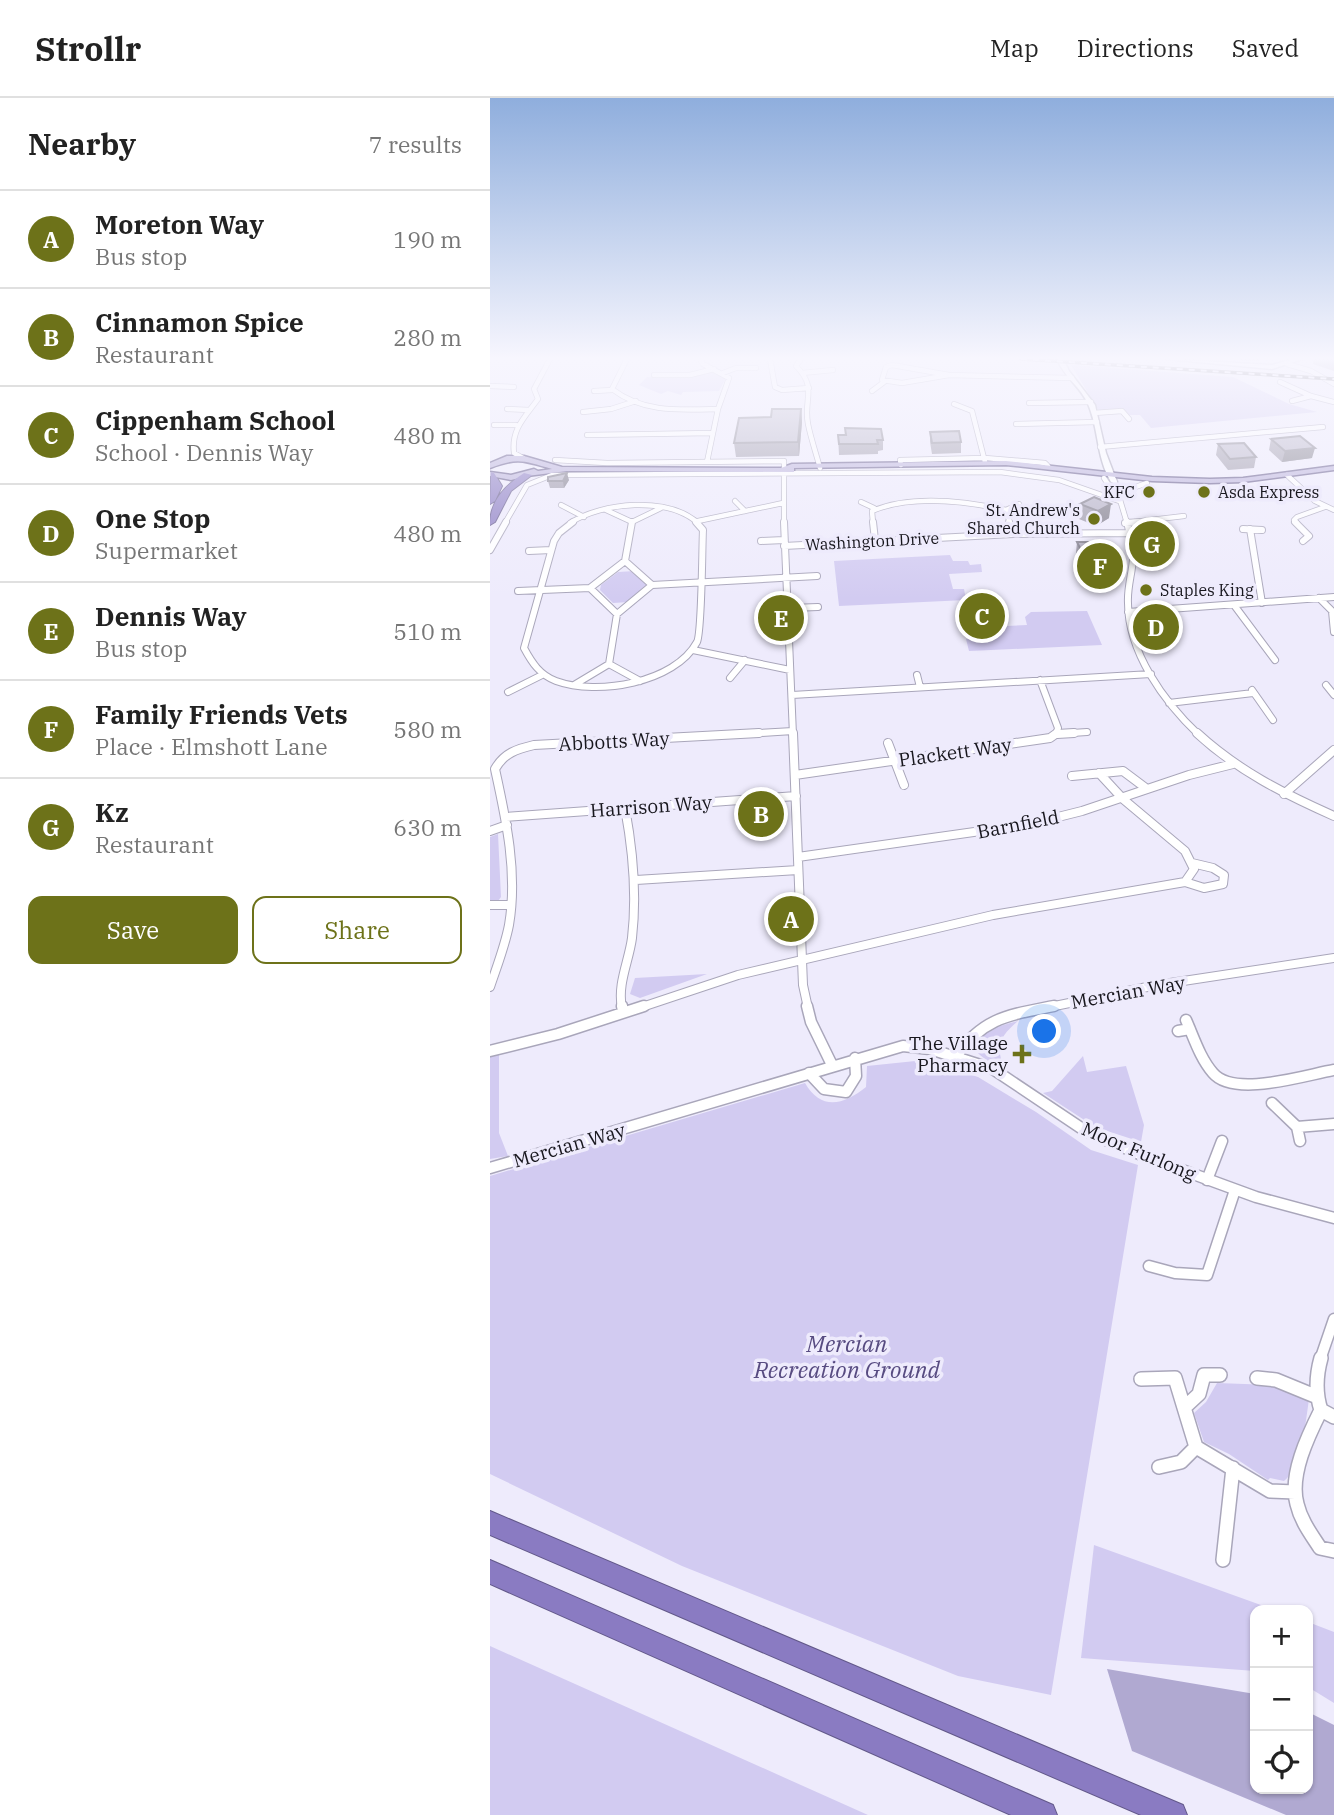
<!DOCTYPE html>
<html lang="en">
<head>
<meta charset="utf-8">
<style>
  :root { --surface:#fff; --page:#f6f6f6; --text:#222; --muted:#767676; --line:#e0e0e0; --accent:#6d7219 }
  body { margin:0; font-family:"IBM Plex Serif",serif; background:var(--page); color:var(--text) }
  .controls { position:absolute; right:21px; bottom:21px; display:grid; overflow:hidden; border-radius:14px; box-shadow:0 2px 5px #0004 }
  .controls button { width:63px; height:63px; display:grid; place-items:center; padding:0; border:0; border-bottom:2px solid var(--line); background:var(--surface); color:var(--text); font:35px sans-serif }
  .you { position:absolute; left:555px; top:934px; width:24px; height:24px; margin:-18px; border:5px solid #fff; border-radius:50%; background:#1a73e8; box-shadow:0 0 0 10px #1a73e833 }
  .badge { display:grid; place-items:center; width:46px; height:46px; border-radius:50%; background:var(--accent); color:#fff; font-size:23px; font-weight:700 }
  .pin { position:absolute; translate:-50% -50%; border:4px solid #fff; box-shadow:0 2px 7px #0006 }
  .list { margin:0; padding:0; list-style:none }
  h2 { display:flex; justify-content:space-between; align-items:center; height:91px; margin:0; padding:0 28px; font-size:30px }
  h2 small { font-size:23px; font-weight:400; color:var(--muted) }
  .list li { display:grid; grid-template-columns:46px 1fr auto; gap:21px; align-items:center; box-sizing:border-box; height:98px; padding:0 28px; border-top:2px solid var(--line) }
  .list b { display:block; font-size:26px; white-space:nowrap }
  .list p { margin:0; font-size:23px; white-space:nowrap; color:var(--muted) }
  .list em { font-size:23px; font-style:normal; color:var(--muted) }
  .actions { display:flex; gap:14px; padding:21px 28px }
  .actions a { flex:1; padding:16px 0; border:2px solid var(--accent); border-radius:14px; text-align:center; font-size:24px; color:var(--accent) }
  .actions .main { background:var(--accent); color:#fff }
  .icon { flex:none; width:38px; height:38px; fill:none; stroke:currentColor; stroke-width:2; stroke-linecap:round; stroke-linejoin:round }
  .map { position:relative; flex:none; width:844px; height:1717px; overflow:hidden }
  header { display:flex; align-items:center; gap:42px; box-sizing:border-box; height:98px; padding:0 35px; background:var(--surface); border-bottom:2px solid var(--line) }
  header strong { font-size:33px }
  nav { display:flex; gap:38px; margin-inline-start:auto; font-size:24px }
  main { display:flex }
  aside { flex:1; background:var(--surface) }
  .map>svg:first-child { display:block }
  .green { fill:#d2cbf1 }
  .forest { fill:#b0a9d1 }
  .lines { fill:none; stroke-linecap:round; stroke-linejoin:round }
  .street-far4-casing { stroke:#a9a6ba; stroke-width:6 }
  .street-far3-casing { stroke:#a9a6ba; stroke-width:8 }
  .street-far2-casing { stroke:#a9a6ba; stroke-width:10 }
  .street-far1-casing { stroke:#a9a6ba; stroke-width:13 }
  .street-casing { stroke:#a9a6ba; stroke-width:16 }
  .secondary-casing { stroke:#a9a6ba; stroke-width:3 }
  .primary-casing { stroke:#625889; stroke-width:3 }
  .highway-casing { stroke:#625889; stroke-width:2 }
  .street-far4 { stroke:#fff; stroke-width:4.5 }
  .street-far3 { stroke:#fff; stroke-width:6 }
  .street-far2 { stroke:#fff; stroke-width:8 }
  .street-far1 { stroke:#fff; stroke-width:10 }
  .street { stroke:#fff; stroke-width:13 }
  .secondary { fill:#fff; fill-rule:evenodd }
  .primary { fill:#b9b0da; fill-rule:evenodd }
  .highway { fill:#8a7bc2; fill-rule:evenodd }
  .rail-casing { stroke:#323039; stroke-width:3.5 }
  .rail { stroke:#eeebfc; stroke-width:2; stroke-dasharray:6; stroke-linecap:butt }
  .wall { fill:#9c98a9 }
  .shaded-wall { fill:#7f7c8a }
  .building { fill:#b5b1c5; stroke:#7f7c8a; stroke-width:2 }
  .poi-dot { fill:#6d7219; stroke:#eeebfc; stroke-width:2.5 }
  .labels { text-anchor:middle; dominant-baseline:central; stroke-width:7; stroke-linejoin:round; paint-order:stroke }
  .far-poi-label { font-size:16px; fill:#18171e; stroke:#eeebfc; text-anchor:end }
  .far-street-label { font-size:16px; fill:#18171e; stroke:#eeebfc }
  .street-label { font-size:19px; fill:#18171e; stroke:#eeebfc }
  .poi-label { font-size:19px; fill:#18171e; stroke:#eeebfc; text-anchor:end }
  .near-park-label { font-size:23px; font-style:italic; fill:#574b81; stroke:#eeebfc }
</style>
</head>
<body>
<header>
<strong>Strollr</strong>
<nav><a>Map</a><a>Directions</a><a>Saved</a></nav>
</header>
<main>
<aside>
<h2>Nearby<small>7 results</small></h2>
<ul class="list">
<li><span class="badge">A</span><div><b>Moreton Way</b><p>Bus stop</p></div><em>190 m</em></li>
<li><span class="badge">B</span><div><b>Cinnamon Spice</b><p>Restaurant</p></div><em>280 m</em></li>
<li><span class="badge">C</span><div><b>Cippenham School</b><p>School · Dennis Way</p></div><em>480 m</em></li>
<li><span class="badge">D</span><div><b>One Stop</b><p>Supermarket</p></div><em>480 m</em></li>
<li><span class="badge">E</span><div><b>Dennis Way</b><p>Bus stop</p></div><em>510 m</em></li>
<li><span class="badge">F</span><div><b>Family Friends Vets</b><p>Place · Elmshott Lane</p></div><em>580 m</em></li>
<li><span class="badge">G</span><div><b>Kz</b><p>Restaurant</p></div><em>630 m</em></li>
</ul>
<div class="actions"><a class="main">Save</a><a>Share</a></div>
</aside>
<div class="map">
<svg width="844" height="1717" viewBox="0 0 844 1717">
  <rect width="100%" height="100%" fill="#eeebfc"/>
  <path class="green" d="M581 267 743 279 799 306 827 314 661 330 650 317H639L632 311 609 313Z
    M224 274 233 277 235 282 229 293 193 294 191 297 178 293 171 296 149 287 157 279 199 278Z
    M460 457 463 463H478L480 467 491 466 492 474 459 476 463 491H474L476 502 349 508 344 463Z
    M145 473 157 485V490L139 504 123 505 110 492 111 487 128 474Z
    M597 513 612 547 479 553 476 541 497 539 494 529 537 527 535 519 541 514Z
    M8 736 11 799 8 803H0V739Z
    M217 876 150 900 140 896 145 880Z
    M528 923C509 939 505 949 515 972 507 968 497 963 490 957 468 938 516 926 528 923Z
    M9 956V1035L18 1058 0 1061V959Z
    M593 958 597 974 636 968 654 1027 651 1044 605 1029 553 995 562 993Z
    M435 962 488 979 546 1014 601 1052 648 1067 561 1597 468 1578 192 1468 0 1376V1078L315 985C331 1013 354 1007 376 989L377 968Z
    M727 1285 784 1287 819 1301C816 1322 811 1371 794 1383L780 1380 778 1382 739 1356 714 1344 704 1315 716 1304Z
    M604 1447 785 1512H765V1573L591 1560Z
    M818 1524 844 1534V1605L818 1589Z
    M0 1548 378 1717H0Z"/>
  <path class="forest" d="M617 1571 765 1596V1691H818V1614L844 1627V1717H796L642 1653Z"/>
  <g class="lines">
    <g class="street-far4-casing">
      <path id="street-far4" d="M137 261 122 291C153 315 190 312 228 311
        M210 261 213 266 239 280 228 311 217 364
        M280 261 285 289 292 292 319 290
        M311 261 306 268C328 290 313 301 318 326 321 341 326 355 330 370
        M797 266 821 273 844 286
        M402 267 459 277 412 285 392 282 396 269Z
        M233 275 246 270H266
        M312 275 343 272
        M164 277H200L224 271
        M459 277 582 280
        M790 284 821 298 844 304
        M0 288 24 289
        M104 293 122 292
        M382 293 394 284
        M802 303 821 298
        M539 305 601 304
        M464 306 482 313 495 364
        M17 311 39 312
        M93 314 121 311 146 303
        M604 315 632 313 639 321
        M526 326 607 324
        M4 327H26
        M97 337 223 335
        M610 349 833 329
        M33 360 24 355C21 331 35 319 48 301L44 291 60 261
        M65 362 117 365 294 363V425
        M411 367 410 362 495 360 555 365 558 368
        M797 377 825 403 844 412
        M614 380 625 397
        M624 382 637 425
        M628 395 657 385
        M245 403 255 413
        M371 404 384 410
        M71 407 94 419
        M116 412 142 424 171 410
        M516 412 529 406
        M208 423 293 405
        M15 425 37 387 62 377 510 374 569 382 629 403
        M80 425C113 404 177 398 208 425
        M383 425 382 413C422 396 475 403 516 412L520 425
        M635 425 694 418
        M807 425 804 422 807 419 835 409"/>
    </g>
    <g class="street-far3-casing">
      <path id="street-far3" d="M83 424 69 435 64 443 34 550C42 565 50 577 66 583 107 598 185 585 207 544 212 534 212 450 213 432L206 424
        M294 424 303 637
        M383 424 385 442
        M519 424 523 436
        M637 424C640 436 643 449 643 461 642 476 637 490 638 505 638 554 674 604 709 637
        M805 424 819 438 813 443
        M635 425 653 424
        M753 431 772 432
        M760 431 772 505
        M271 443 294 442
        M294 448 523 436 638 435
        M0 452 16 424
        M39 453 61 452
        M135 463 142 424
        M135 463 162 487 127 516 100 490Z
        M162 487 327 478
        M28 493 100 490
        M829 500 842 513 844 534
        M744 507 785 562
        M274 511 328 509
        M638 514 844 499
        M203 552 300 572
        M119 566 127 516
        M119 566 150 583
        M427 577 430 589
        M240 580 255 562
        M550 582 568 630 566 637
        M84 587 119 566
        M836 587 844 597
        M762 592 783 622
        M18 594 52 577
        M302 597 661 576
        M679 605 763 595
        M567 636 597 634
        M237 637 303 633"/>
    </g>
    <g class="street-far2-casing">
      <path id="street-far2" d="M303 635 313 887 318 910
        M707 635C747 672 794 696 844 718
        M567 636 584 635
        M398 645 414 687
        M305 677 560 640 567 635
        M582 678 633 673 657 691
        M794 696 844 652
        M16 719 306 698
        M0 733 17 727
        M308 759 540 726 592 713 699 677 743 666
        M146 782 308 772
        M695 784 714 790 733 786 734 777 723 770 702 765
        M0 807H20
        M0 889C7 868 15 848 19 827 28 775 16 721 5 671 14 655 27 651 44 647L269 635
        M132 910C127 886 139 863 142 840 147 797 143 753 135 710
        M149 910 248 877 503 817 695 784 704 771 695 753 633 701 609 675
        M555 910 667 887 844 860"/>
    </g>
    <g class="street-far1-casing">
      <path id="street-far1" d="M132 908 133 913
        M317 908 321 924 342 967
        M696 922C704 940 710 960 723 975 744 1000 815 977 844 972
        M688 933 700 931
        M0 953 68 936 154 908
        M466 958C494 919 519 917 564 908
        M319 975 334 991 356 994 366 978 365 960
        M782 1005 807 1029 810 1043
        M807 1029 844 1026
        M0 1070 413 948 440 951 503 971 597 1034 654 1058 766 1099 844 1120
        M717 1082 732 1043
        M659 1168 685 1175 717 1177 745 1092
        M830 1262 844 1221"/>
    </g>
    <g class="street-casing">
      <path id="street" d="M831 1260C826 1278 825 1294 831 1312L844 1319
        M767 1280 786 1282 825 1298
        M651 1281 685 1280 706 1349 780 1393 805 1394
        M695 1309 709 1296 714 1277H730
        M831 1312C818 1338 799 1377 807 1406 811 1423 821 1436 830 1450L844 1453
        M669 1369 691 1364 706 1349
        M733 1462 743 1370"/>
    </g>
    <g class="secondary-casing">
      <path id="secondary" d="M567 261H573L579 273 605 307 616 355 627 384H621C606 359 609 331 598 306 591 289 574 279 567 261Z
        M676 261 782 267 803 261H812L782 271Z"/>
    </g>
    <g class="primary-casing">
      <path id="primary" d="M17 358H34L72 369 291 370 302 366 516 363 662 379 720 381 753 380 844 368V372L753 384 720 385 662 383 516 367 304 370V374H301L77 373 37 378 21 382 0 378V374L21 377 44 371 48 373 62 371C34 363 28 359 0 370V365Z"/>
    </g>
    <g class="highway-casing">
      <path id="highway" d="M1 374 4 375 12 388 5 403 0 406Z
        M34 375 42 377 21 393 5 424 0 427C0 402 15 388 34 375Z
        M0 1413 693 1707 697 1717H651L0 1437Z
        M0 1462 563 1707 567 1717H521L0 1486Z"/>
    </g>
    <use href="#street-far4" class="street-far4"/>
    <use href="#street-far3" class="street-far3"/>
    <use href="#street-far2" class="street-far2"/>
    <use href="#street-far1" class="street-far1"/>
    <use href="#street" class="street"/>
    <use href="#secondary" class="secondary"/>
    <use href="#primary" class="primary"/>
    <use href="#highway" class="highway"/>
    <g class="rail-casing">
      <path id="rail" d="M531 261 844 281"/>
    </g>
    <use href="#rail" class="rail"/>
  </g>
  <path class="wall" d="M751 261H770L768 263 751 262Z
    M824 261H844V273L823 266Z
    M311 311 312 324 309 358 246 359 244 345 281 319Z
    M440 334 471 344V355L442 356 440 344Z
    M348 337 393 342V352L388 353V356L349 357Z
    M781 341 822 360 792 364 779 352Z
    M728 346 766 359 764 370 738 372 726 357Z
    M79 382 74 390H60L58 383Z
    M604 399 619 420 606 428 589 421 590 406Z
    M587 444 620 459 618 469 602 470 599 464 591 465 586 455Z"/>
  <path class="shaded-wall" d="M311 311 312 324 309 358 308 344Z
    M825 350 822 360 792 364 795 353Z
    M77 375 79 382 74 390 73 383Z
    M621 406 619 420 606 428 608 413Z"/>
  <path class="building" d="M282 311H311L308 344 244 345 249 320 281 319Z
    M355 330 391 331 393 342H387L388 346H349L348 337H356Z
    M469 333 471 344 442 345 440 334Z
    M810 338 825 350 795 353 781 341Z
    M754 345 766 359 740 361 728 346Z
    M77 375 73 383H58V379Z
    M604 399 621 406 608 413 590 406Z
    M587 444H612L620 459 604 460 601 453 592 454Z"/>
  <linearGradient id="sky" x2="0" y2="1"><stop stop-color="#8faedd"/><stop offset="0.52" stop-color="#f7f6fe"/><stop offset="1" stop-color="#f7f6fe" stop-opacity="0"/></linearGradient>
  <rect width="844" height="501" fill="url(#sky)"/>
  <g class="poi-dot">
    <circle cx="659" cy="394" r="7"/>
    <circle cx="714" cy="394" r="7"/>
    <circle cx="604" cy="421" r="7"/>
    <circle cx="656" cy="492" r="7"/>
    <path d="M528.5 945.5h7v7h7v7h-7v7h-7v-7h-7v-7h7z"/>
  </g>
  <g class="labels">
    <g class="far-poi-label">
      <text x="645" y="394">KFC</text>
      <text x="728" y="394" text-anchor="start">Asda Express</text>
      <text x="590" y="412">St. Andrew's<tspan x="590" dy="18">Shared Church</tspan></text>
      <text x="670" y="492" text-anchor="start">Staples King</text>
    </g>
    <g class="far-street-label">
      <text transform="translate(382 443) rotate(-3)">Washington Drive</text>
    </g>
    <g class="street-label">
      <text transform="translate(124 643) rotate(-3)">Abbotts Way</text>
      <text transform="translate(465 654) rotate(-8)">Plackett Way</text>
      <text transform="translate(161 708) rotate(-4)">Harrison Way</text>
      <text transform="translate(528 726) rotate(-11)">Barnfield</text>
      <text transform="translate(638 894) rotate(-10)">Mercian Way</text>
      <text transform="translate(79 1047) rotate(-16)">Mercian Way</text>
      <text transform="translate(649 1053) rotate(23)">Moor Furlong</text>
    </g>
    <g class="poi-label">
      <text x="518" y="945">The Village<tspan x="518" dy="22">Pharmacy</tspan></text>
    </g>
    <g class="near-park-label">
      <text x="357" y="1245">Mercian<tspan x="357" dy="26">Recreation Ground</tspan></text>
    </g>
  </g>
</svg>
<div class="controls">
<button>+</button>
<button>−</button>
<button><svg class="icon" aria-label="locate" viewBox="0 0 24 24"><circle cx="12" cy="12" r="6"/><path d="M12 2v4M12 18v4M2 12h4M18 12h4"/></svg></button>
</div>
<div class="you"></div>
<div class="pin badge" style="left:301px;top:821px">A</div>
<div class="pin badge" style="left:271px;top:716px">B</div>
<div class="pin badge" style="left:492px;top:518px">C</div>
<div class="pin badge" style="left:666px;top:529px">D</div>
<div class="pin badge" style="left:291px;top:520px">E</div>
<div class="pin badge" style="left:610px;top:468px">F</div>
<div class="pin badge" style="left:662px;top:446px">G</div>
</div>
</main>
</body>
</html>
